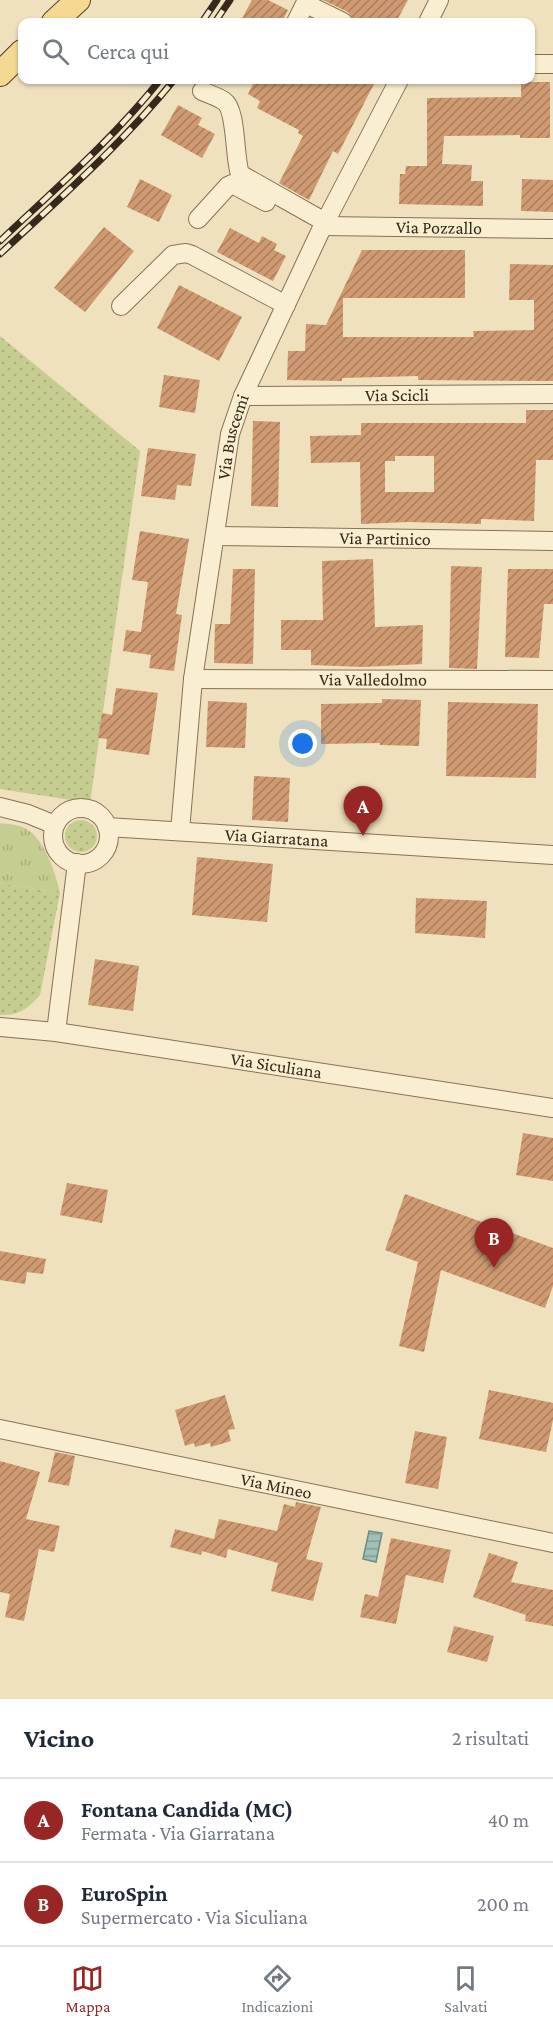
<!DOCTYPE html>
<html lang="it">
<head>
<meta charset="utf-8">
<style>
  :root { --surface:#fff; --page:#f2f2f3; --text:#1f2937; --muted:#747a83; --line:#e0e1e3; --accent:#982624 }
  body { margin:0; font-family:"Crimson Pro",serif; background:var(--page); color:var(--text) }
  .you { position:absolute; left:303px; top:744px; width:21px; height:21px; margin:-15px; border:4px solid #fff; border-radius:50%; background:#1a73e8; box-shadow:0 0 0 9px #1a73e833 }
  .badge { display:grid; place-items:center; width:39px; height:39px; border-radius:50%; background:var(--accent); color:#fff; font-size:20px; font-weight:700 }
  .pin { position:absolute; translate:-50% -50px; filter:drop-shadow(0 2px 3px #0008) }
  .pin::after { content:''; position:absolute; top:32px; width:21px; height:18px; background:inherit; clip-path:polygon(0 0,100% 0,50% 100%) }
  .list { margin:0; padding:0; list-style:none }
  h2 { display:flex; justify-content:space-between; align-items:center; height:78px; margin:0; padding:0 24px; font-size:26px }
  h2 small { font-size:20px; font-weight:400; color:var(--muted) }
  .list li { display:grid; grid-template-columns:39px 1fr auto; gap:18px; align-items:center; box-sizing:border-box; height:84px; padding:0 24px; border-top:2px solid var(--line) }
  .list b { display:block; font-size:22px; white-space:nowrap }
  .list p { margin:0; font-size:20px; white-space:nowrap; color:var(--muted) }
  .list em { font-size:20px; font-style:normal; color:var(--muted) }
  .icon { flex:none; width:33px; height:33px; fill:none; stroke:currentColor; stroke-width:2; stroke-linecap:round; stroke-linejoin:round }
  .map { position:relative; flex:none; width:553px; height:1699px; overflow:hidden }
  .search { position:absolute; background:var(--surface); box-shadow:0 2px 4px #0004; left:18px; right:18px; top:18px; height:66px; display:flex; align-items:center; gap:15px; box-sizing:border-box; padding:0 21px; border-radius:12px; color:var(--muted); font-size:22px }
  .sheet { height:246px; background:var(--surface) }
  nav { display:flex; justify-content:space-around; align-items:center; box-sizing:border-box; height:84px; border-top:2px solid var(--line); background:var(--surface); font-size:16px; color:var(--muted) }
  nav a { display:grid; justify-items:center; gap:3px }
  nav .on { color:var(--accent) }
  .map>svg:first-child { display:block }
  .grass { fill:url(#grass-dots) }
  .park { fill:url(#park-tufts) }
  .water { fill:url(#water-rules); stroke:#688e85; stroke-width:1.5 }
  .building { fill:url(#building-hatch); fill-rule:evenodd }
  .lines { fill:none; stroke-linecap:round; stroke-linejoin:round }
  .minor-casing { stroke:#877156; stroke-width:20 }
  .major-casing { stroke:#543f2b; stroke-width:26 }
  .minor { stroke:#faeed0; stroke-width:18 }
  .major { stroke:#f5d892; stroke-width:24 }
  .rail-casing { stroke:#36291b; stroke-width:7 }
  .rail { stroke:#f6ebcd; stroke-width:4.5; stroke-dasharray:14; stroke-linecap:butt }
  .labels { text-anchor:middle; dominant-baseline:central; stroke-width:5; stroke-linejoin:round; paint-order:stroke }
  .street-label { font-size:18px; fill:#36291b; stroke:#f6ebcd }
</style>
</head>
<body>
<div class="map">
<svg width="553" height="1699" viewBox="0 0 553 1699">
  <defs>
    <pattern id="grass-dots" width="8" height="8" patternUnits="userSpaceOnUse" patternTransform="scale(1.5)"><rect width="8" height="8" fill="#c5cd91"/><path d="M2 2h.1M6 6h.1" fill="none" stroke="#aab07c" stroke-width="1.8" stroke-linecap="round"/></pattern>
    <pattern id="park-tufts" width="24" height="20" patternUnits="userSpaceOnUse" patternTransform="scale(1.5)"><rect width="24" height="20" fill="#c5cd91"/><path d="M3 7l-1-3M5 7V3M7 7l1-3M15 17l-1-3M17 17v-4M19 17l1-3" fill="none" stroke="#aab07c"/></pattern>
    <pattern id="water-rules" width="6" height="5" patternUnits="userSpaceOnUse" patternTransform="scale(1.5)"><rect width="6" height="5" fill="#a1c0b8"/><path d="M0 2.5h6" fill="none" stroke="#849c95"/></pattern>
    <pattern id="building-hatch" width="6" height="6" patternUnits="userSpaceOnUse" patternTransform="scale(1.5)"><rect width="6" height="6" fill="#cf9a71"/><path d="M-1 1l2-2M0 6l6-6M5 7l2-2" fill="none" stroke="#a97e5c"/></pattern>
  </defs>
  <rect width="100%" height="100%" fill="#efe1bd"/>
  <path class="grass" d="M0 336 140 451 90 803 0 789Z
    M65 836a16 16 0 1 1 32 0a16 16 0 1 1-32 0Z
    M0 883 60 893 40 995C29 1008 18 1016 0 1015Z"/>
  <path class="park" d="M0 823C9 824 21 825 28 830 45 841 56 874 60 893L0 883Z"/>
  <path class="water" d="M369 1531 382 1533 376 1562 363 1559Z"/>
  <path class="building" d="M252 0H268L288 10 282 22H240Z
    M323 0H408L396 22H361L353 19 348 12Z
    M255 80H376L338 154 333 151 309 200 279 183 303 136 298 133 299 130 257 108 260 101 248 94Z
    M521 82H550V138H520V135L444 136 442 164 472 165 471 181H483V206L399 204 400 174H405L406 166H427V98L521 97Z
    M178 105 202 118 198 125 215 134 202 158 161 135Z
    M140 179 172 195 159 222 127 207Z
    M522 179 553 180V212L521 211Z
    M104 227 134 251 85 312 54 288Z
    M230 228 259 243 262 236 277 244 274 250 286 256 273 281 217 252Z
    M362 250H465V298H343V337H474L473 331 534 330V300H509L510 264 553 265V381L418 380V376L342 378V381L287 380 288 351H305L306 324 326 325Z
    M179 285 242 317 219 361 157 328Z
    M164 375 200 380 195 413 159 407Z
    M526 410H553V460H536L534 521 481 519V524L408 522 361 524 360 462 311 463 310 436 361 435V423H526ZM395 456H434V492H385V461H395Z
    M253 421 280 422 278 507 251 506Z
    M148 448 196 454 191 486 177 485 175 500 141 496Z
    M140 531 189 539 176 614 182 615 174 671 149 668 151 655 123 651 126 630 141 632 148 582 132 580Z
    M373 559 375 627 423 625 422 664 363 667 311 665V650H281V620H323L322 561Z
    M451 566 482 567 477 669 449 668Z
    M233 569H255L253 664 214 663 215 624H230Z
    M508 569H553V604H544L539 658 505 657Z
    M116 688 158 693 149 755 106 749 107 739 98 738 102 713 112 715Z
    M382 699 421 700 419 746 380 745V743L321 744V704L382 703Z
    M208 701 247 703 245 748 206 747Z
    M448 702 538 704 536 778 446 776Z
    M254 776 290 778 288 822 252 820Z
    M197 857 273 864 267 922 192 915Z
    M416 898 487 901 485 938 415 933Z
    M95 959 139 966 133 1011 88 1005Z
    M523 1133 553 1138V1181L516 1175Z
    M67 1183 108 1190 102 1223 60 1215Z
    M405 1194 553 1248V1286L545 1308 441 1270 424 1352 399 1346 418 1262 385 1250Z
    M0 1251 46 1259 43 1274 27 1272 25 1284 0 1280Z
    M489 1390 553 1403V1420L546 1452 479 1439Z
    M225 1395 235 1429 228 1430 231 1441 211 1447 210 1443 195 1447 194 1443 185 1446 175 1410Z
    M415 1431 447 1437 438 1489 405 1483Z
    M55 1452 75 1456 69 1486 48 1482Z
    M0 1461 40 1472 26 1519 60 1526 54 1552 39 1549 24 1621 5 1617 10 1594 0 1592Z
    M296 1502 321 1507 306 1559 323 1563 313 1601 271 1591 278 1563 228 1549 226 1558 202 1551 201 1555 170 1547 175 1529 214 1539 219 1519 277 1531 284 1504 295 1507Z
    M391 1538 451 1550 443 1583 406 1575 396 1624 360 1617 365 1594 378 1597Z
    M489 1553 518 1562 511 1582 553 1590V1626L525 1621 526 1615 473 1597Z
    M454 1626 494 1636 487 1662 447 1652Z"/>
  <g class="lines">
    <g class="minor-casing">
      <g id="minor">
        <path d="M306 4 343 22"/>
        <path d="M296 22 307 0"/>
        <path d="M428 22 439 0"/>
        <path d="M530 64H553"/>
        <path d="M202 91C209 94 218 97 224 101 237 110 234 157 240 174L325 222"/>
        <path d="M198 219 228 186 232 184 266 202"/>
        <path id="s1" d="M323 226 553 229"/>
        <path d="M121 306 173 255 186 253 192 255 286 305"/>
        <path id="s2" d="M243 396 553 394"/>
        <path id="s3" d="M215 536 553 541"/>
        <path id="s4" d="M193 679 553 680"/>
        <path d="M0 807 28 814 55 825"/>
        <circle cx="81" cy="836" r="28"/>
        <path id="s5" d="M107 827 553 855"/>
        <path id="s6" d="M180 831 193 679 230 434 243 396 320 232 399 80"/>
        <path id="s7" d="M0 1027 56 1032 553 1108"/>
        <path d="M56 1032 77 863"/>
        <path id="s8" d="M0 1429 553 1543"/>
      </g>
    </g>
    <g class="major-casing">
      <path id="major" d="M54 22 78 0
        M0 74 22 52"/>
    </g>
    <use href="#minor" class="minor"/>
    <use href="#major" class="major"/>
    <g class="rail-casing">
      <path id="rail" d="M202 22 217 0
        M215 22 230 0
        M0 241C55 189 113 139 160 80
        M0 254C60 198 122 144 174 80"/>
    </g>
    <use href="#rail" class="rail"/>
  </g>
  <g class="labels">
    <g class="street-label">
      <text stroke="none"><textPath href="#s1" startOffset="116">Via Pozzallo</textPath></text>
      <text stroke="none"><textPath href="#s2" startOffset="154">Via Scicli</textPath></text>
      <text stroke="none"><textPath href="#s6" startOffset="398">Via Buscemi</textPath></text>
      <text stroke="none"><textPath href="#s3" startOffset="170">Via Partinico</textPath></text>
      <text stroke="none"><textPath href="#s4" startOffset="180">Via Valledolmo</textPath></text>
      <text stroke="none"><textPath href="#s5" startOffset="170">Via Giarratana</textPath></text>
      <text stroke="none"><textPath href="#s7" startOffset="279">Via Siculiana</textPath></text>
      <text stroke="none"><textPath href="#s8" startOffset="282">Via Mineo</textPath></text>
    </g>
  </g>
</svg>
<div class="you"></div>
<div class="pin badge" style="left:363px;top:836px">A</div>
<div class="pin badge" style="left:494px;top:1268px">B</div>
<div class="search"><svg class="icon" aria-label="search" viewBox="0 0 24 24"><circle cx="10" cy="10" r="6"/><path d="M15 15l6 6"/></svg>Cerca qui</div>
</div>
<section class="sheet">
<h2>Vicino<small>2 risultati</small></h2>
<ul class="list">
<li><span class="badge">A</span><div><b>Fontana Candida (MC)</b><p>Fermata · Via Giarratana</p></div><em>40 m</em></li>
<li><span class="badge">B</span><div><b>EuroSpin</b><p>Supermercato · Via Siculiana</p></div><em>200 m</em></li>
</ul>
</section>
<nav>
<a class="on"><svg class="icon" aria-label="map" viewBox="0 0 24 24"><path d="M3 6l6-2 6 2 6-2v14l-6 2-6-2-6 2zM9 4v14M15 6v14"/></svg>Mappa</a>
<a><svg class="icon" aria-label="directions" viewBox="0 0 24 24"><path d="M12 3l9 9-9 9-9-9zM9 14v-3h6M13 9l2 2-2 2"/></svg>Indicazioni</a>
<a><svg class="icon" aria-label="saved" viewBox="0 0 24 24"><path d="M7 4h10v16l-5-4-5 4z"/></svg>Salvati</a>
</nav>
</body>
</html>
